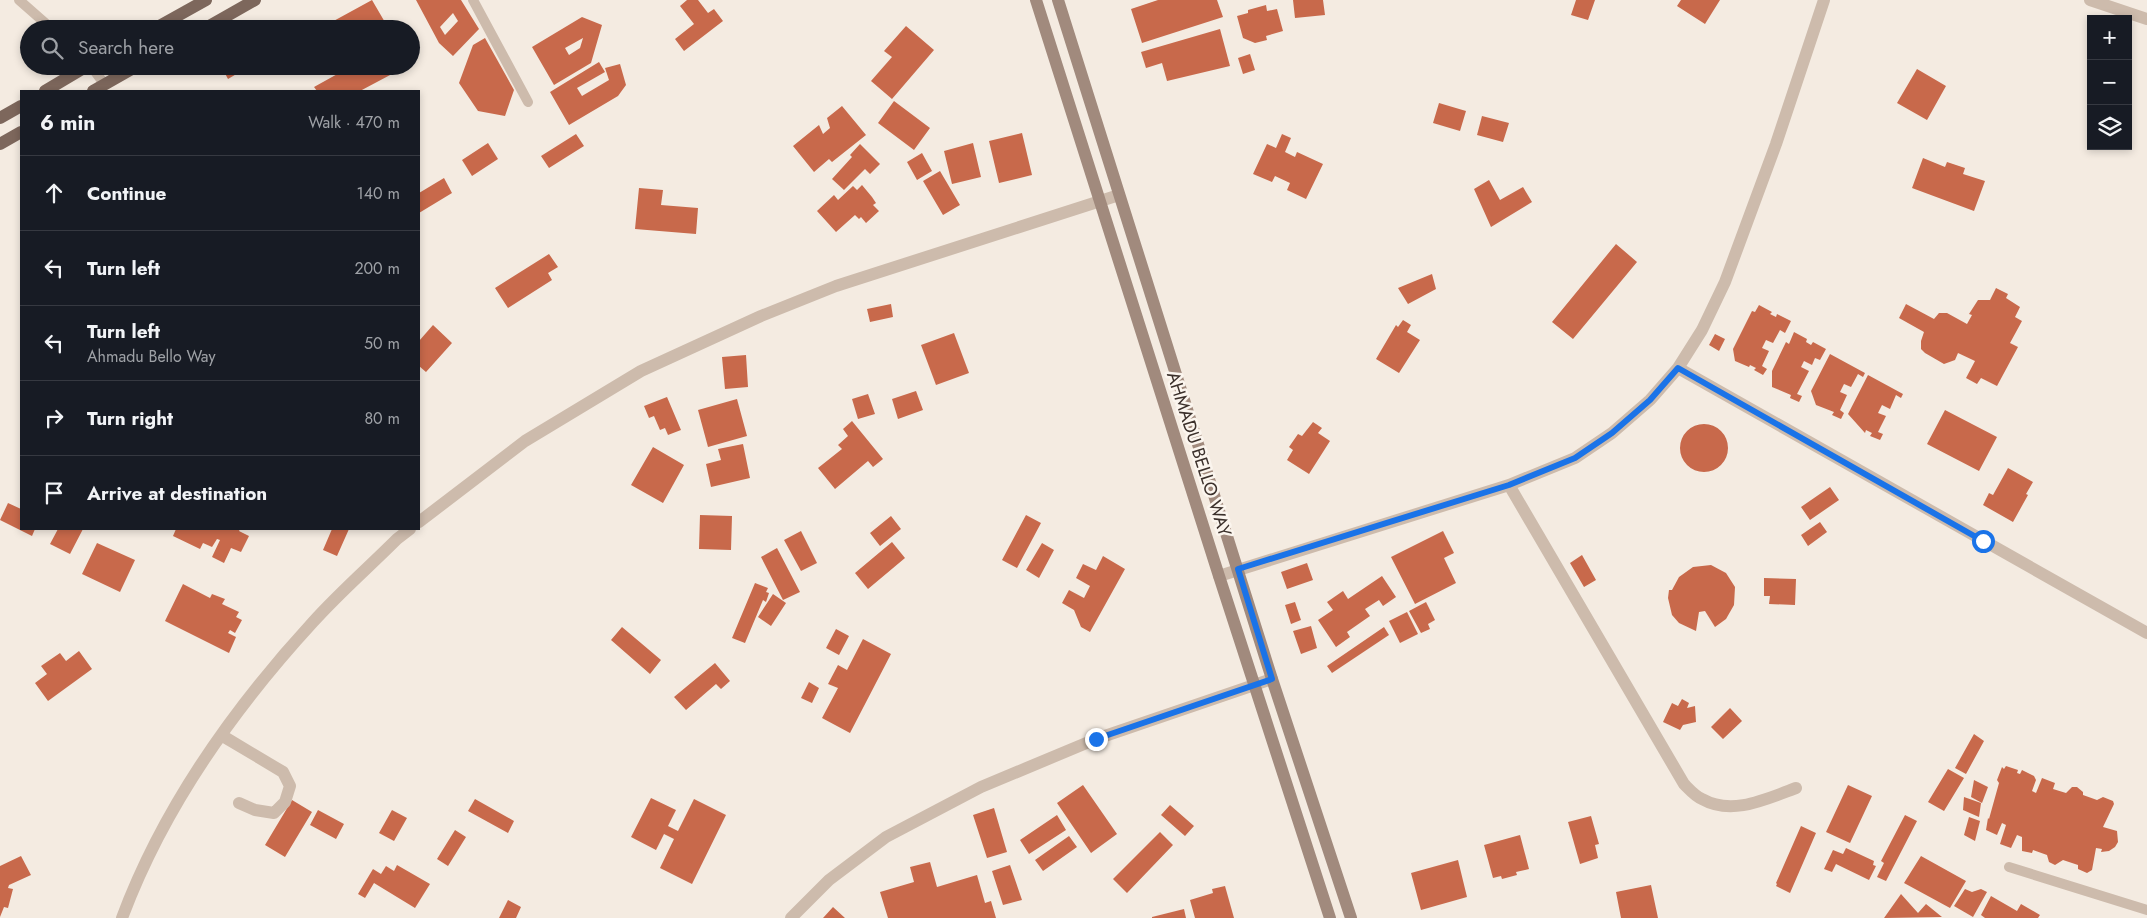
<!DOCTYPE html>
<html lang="en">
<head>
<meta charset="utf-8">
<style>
  :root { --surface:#171b24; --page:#20242c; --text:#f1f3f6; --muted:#9ea1a6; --line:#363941 }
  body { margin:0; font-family:Jost,sans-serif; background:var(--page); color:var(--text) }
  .controls { position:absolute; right:15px; top:15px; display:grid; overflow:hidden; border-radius:0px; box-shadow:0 2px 8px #0003 }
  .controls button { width:45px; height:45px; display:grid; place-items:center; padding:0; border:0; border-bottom:1px solid var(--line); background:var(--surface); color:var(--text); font:25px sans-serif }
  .stop { position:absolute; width:15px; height:15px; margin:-11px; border:4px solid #1a73e8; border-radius:50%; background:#fff }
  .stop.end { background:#1a73e8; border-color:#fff; box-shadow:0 1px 5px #0008 }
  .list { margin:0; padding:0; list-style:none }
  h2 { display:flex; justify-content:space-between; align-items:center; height:65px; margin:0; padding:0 20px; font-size:21px }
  h2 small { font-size:16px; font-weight:400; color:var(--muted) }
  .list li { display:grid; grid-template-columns:32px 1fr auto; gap:15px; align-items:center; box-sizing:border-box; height:75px; padding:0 20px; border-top:1px solid var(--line) }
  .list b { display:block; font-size:19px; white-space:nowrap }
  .list p { margin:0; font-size:16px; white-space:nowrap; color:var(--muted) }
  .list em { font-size:16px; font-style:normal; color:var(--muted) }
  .icon { flex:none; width:28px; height:28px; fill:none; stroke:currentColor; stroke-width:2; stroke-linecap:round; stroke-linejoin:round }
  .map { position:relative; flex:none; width:2147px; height:918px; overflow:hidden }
  .search { position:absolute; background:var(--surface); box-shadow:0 2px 8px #0003; left:20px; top:20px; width:400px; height:55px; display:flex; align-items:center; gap:12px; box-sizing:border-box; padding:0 18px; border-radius:28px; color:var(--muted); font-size:19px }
  .panel { position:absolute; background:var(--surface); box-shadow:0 2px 8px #0003; left:20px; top:90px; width:400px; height:440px; border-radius:0px }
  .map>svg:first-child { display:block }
  .building { fill:#c8694b; fill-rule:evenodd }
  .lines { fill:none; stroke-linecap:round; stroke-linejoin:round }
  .service { stroke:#cdbbac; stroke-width:10 }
  .minor { stroke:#cdbbac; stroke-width:12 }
  .tertiary { stroke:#cdbbac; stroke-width:12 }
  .secondary { stroke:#a18a7d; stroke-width:12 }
  .primary { stroke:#7d675c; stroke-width:12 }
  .route { stroke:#1a73e8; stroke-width:6 }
  .labels { text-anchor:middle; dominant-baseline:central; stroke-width:5; stroke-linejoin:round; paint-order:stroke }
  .street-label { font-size:18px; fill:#3b302b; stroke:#fbf5ee }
</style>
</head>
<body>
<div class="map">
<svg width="2147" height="918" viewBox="0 0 2147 918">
  <rect width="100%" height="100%" fill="#f4ebe1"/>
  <path class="building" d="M372 0 386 24 378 29H319Z
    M416 0H461L479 29 453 56 439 43ZM453 13 458 21 445 35 440 27Z
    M687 0H698L708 13 714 9 723 21 684 51 675 39 694 24 680 6Z
    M1158 0H1217L1223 17 1142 43 1131 9Z
    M1293 0H1323L1325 15 1295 18Z
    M1576 0H1595L1588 20 1571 15Z
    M1681 0H1720L1705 24 1677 6Z
    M1266 5 1267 11 1277 9 1283 31 1266 36 1267 40 1255 43 1243 38 1237 16 1248 13V10Z
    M582 17 602 25 591 63 554 85 532 47ZM583 38 580 48 569 55 565 48Z
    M906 26 934 50 892 99 871 81 892 57 884 51Z
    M1220 29 1230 66 1167 81 1162 63 1146 68 1141 52Z
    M485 38 514 90 505 116 478 111 459 83 473 45Z
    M1250 54 1255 70 1243 74 1238 58Z
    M599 62 605 72 577 88 582 96 609 80 605 68 620 64 626 85 618 96 569 125 550 92Z
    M221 66H250L228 79Z
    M338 66H388L392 74 360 91H317L314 87 341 72Z
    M1917 69 1946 86 1927 120 1897 103Z
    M894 101 930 128 914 150 878 123Z
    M1439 103 1466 111 1460 131 1433 123Z
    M842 106 866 135 832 162 829 159 814 172 793 146 819 125 823 134 830 128 827 118Z
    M1482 116 1509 123 1503 142 1477 135Z
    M1022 133 1032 175 999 183 989 141Z
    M576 134 584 146 549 168 541 156Z
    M1282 134 1291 138 1285 152 1295 157 1297 152 1323 164 1306 199 1287 190 1290 183 1275 176 1272 182 1253 174 1267 144 1276 148Z
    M488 143 498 159 472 176 462 160Z
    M973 143 981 177 952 184 944 151Z
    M860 144 880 164 870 174 865 169 844 190 832 179 852 157 850 155Z
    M922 153 932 171 917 180 907 162Z
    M1923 158 1945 167 1947 162 1965 168 1963 174 1985 181 1974 211 1912 188Z
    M940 171 960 205 943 215 923 181Z
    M444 178 452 193 419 213V193Z
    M1489 180 1500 200 1523 187 1532 202 1491 227 1474 189Z
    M862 185 872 197 876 203 873 205 879 211 866 223 861 217 859 219 855 215 836 232 817 211 834 195 838 200 853 186 857 190Z
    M639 188 663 190 661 205 698 208 696 234 635 229Z
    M1616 244 1637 262 1573 339 1552 322Z
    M549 254 558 267 548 273 552 280 508 308 495 288Z
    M1432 274 1436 289 1408 304 1398 288Z
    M1996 288 2008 294 2006 298 2020 307 2015 317 2022 321 2010 343 2018 347 1997 386 1981 378 1977 384 1966 378 1975 361 1958 353 1955 360 1944 364 1925 353 1921 349V341L1924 332 1899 318 1906 304 1934 319 1939 313H1947L1967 324 1972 315 1969 314 1978 300H1990Z
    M891 304 893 317 870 322 867 309Z
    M1759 305 1772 312 1770 314 1776 317 1777 314 1791 321 1785 333 1780 330 1773 343 1766 340 1762 348 1769 351 1762 366 1767 369 1763 375 1754 370 1756 368 1750 365 1749 367 1735 361 1733 349 1752 311 1755 312Z
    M1403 320 1411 325 1407 332 1420 340 1399 373 1376 359 1396 325 1398 327Z
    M433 325 452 343 426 372 419 366V341Z
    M1794 332 1807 339 1806 342 1811 345 1813 342 1826 349 1820 360 1815 358 1812 365 1804 361 1801 367 1809 371 1797 394 1802 396 1799 402 1790 398 1791 395 1772 387V371L1786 342 1789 344Z
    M954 333 969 373 936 385 921 345Z
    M1715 334 1725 339 1719 351 1709 345Z
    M1830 354 1865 373 1863 377 1858 374 1851 387 1844 384 1840 392 1847 395 1840 410 1844 413 1841 419 1832 415 1834 412 1816 405 1811 391Z
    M746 355 748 387 725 389 722 357Z
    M1868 375 1903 394 1901 398 1896 395 1890 409 1882 405 1878 413 1886 416 1878 432 1883 434 1880 440 1870 436 1872 433 1866 430 1865 433 1848 414Z
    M916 391 923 410 898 419 892 399Z
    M868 394 875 414 858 419 852 399Z
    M667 397 681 430 668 435 665 428 660 430 654 416 649 418 644 406Z
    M737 399 747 436 708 447 698 410Z
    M1945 410 1997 437 1979 471 1927 444Z
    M852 421 883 459 873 467 868 461 835 489 818 468 842 449 838 445 848 436 843 429Z
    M1313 422 1322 428 1318 433 1330 441 1309 474 1287 460 1293 450 1289 447 1298 434 1302 436Z
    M1680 448a24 24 0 1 1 48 0a24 24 0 1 1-48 0Z
    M743 444 750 478 711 487 706 464 721 460 718 449Z
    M653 447 684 465 663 503 631 485Z
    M2008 468 2033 482 2026 494 2028 495 2013 522 1983 505 1989 493 1993 495Z
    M1830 487 1839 500 1810 520 1801 507Z
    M8 503 21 509V529H35L32 536 0 520Z
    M700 515 732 516 731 550 699 549Z
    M1026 515 1041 523 1017 568 1002 560Z
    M891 516 901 529 880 546 870 533Z
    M1820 522 1827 532 1808 546 1801 535Z
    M58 529H83L70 554 50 544Z
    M176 529H240L239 531 249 536 241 552 231 548 224 563 212 557 220 540 217 539 212 547 203 543 200 549 173 536Z
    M332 529H349L337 556 323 550Z
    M801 531 817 563 801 571 784 540Z
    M1443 531 1454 553 1444 558 1456 583 1415 604 1391 557Z
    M892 542 905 558 868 589 855 573Z
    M97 543 135 560 120 592 82 574Z
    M1042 543 1054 550 1039 578 1026 570Z
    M777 548 800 592 783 600 761 557Z
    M1582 555 1596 580 1584 587 1570 563Z
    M1103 556 1125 569 1090 632 1081 627 1074 610 1062 603 1069 590 1084 598 1090 586 1076 578 1083 564 1096 570Z
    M1307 563 1313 580 1287 589 1281 572Z
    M1711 565 1726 573 1735 587 1734 605 1726 619 1715 627 1705 611 1699 612 1696 631 1679 623 1672 615 1668 598 1669 590H1672L1679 577 1693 567Z
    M1382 576 1396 597 1383 606 1379 600 1365 609 1370 616 1347 632 1350 637 1336 647 1318 620 1333 610 1327 602 1343 591 1348 599Z
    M1764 578 1796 579 1795 605 1769 604 1770 596H1764Z
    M755 583 768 588 766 592 769 593 766 602 763 600 745 643 732 638Z
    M183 584 210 598 212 594 225 599 222 604 239 612 236 617 242 620 235 633 230 630 228 633 236 637 229 653 165 621Z
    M773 594 786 603 771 626 758 617Z
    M1295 602 1301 620 1291 624 1285 605Z
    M1426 602 1435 620 1428 624 1430 629 1421 633 1409 611Z
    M1407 612 1418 634 1400 643 1389 621Z
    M1311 626 1317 648 1301 654 1293 631Z
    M622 627 661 660 650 674 611 640Z
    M1384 627 1389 635 1332 673 1327 666Z
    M836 629 849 636 839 655 826 648Z
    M863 639 891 654 850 733 822 718 838 688 828 684 838 665 847 670Z
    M79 651 92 669 48 701 35 683 47 674 41 666 60 653 66 661Z
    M715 663 730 681 721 689 716 684 686 710 674 697Z
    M809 682 819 688 812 703 801 698Z
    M1682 699 1689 703 1687 708 1695 706 1696 722 1683 725 1680 730 1663 722 1672 703 1678 706Z
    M1730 708 1742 721 1723 739 1711 727Z
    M1974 734 1984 741 1966 774 1955 768Z
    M2006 766 2018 770 2017 773 2020 774 2022 770 2034 776 2036 780 2032 791 2036 793 2042 778 2055 783 2053 789 2066 793 2072 787H2077L2083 792V795L2097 800 2103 797 2113 801 2114 804 2103 827 2117 831 2118 842 2115 847 2109 851 2101 852 2102 849 2096 848 2092 870 2087 873 2078 869V865L2063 860 2055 865 2049 862 2047 855 2033 850 2032 853 2022 851V837L2017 835 2011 848 2000 844 2006 825 2002 823 1997 835 1986 830 1988 818 1989 819 1999 783 1997 780 2002 767 2004 769Z
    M1948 769 1964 778 1944 811 1928 802Z
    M1974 780 1988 787 1982 803 1971 797Z
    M1083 785 1117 834 1091 853 1057 803Z
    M1848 785 1872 796 1850 843 1826 832Z
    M1964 797 1981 803 1979 817 1963 810Z
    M651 798 676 810 668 826 678 831 694 799 726 815 692 884 660 868 674 839 664 834 656 850 631 837Z
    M475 799 514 821 508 833 468 811Z
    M292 800 312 812 285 857 265 845Z
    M1170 805 1194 826 1185 836 1161 815Z
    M994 808 1007 852 987 858 973 815Z
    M318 810 344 824 336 839 310 825Z
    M392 810 407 818 394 841 379 833Z
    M1057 815 1066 830 1029 854 1020 840Z
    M1905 815 1917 821 1886 881 1877 877 1884 863 1881 861Z
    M1591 816 1599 844 1595 845 1598 858 1580 864 1568 822Z
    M1969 817 1980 821 1975 841 1964 835Z
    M1801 826 1816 833 1790 893 1776 886 1777 884 1776 883Z
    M455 830 466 837 448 866 437 859Z
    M1160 832 1173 845 1127 893 1113 879Z
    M1520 835 1529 869 1516 872 1517 875 1502 879 1501 876 1493 878 1484 845Z
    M1069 836 1077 847 1043 871 1035 860Z
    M1846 848 1874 861 1873 865 1876 866 1869 880 1836 864 1832 872 1824 869 1833 850 1843 854Z
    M21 856 31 875 9 885 8 888 13 889 8 908 4 907 0 917V866Z
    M1921 856 1966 881 1950 908 1904 883Z
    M1458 860 1467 897 1421 910 1411 873Z
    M930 862 937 887 977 875 985 903 991 901 996 918H888L880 892 914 882 910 867Z
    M397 865 430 884 415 908 374 883 365 898 358 894 373 869 381 874 386 866 394 871Z
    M1010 865 1022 900 1003 905 992 871Z
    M1651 885 1658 918H1621L1616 892Z
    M1225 886 1234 918H1195L1190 900 1213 893 1212 889Z
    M1965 889 1972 892 1981 889 1987 892 1973 917 1954 906Z
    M1901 894 1918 913 1926 904 1942 917 1884 918Z
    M1991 896 2017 911 2021 904 2040 915 2038 918H1985L1981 915Z
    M508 900 521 907 516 918H499Z
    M833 907 845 918H823Z
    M1184 909 1186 918H1152V917Z"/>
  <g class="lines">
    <path class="service" d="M19 0 52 29
      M473 0 528 102
      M91 66 105 85
      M2009 867 2147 910"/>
    <path class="minor" d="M1678 368 2147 633
      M1509 485 1684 784C1689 789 1695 796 1702 799 1732 816 1766 799 1796 788
      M419 522 525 441 641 371 761 316 836 286 1119 195
      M1219 576 1509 485 1575 458 1612 433 1650 400 1678 368 1702 330 1725 282 1776 144 1824 0
      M221 735 283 772 290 786 285 802 274 813 255 810 239 803
      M122 918C163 808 234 708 313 622 339 593 369 567 397 539L410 529
      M791 918 829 880 886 837 981 787 1096 739 1272 679"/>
    <path class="tertiary" d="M2090 0 2147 19"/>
    <path class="secondary" d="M1036 0 1219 576 1330 918
      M1058 0 1272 679 1351 918"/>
    <path class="primary" d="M154 29 206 0
      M204 29 255 0
      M45 91 87 66
      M93 91 137 66
      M0 118 21 106
      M0 144 21 132"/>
  </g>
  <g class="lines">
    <path class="route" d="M1096 739 1272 679 1238 569 1509 485 1575 458 1612 433 1650 400 1678 368 1983 541"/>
  </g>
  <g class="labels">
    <g class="street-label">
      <text transform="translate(1199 454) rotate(72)">AHMADU BELLO WAY</text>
    </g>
  </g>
</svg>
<div class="controls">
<button>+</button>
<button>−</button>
<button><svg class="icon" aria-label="layers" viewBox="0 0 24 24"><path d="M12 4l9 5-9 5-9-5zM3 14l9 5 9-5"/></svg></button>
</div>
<div class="stop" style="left:1983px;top:541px"></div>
<div class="stop end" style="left:1096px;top:739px"></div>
<div class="search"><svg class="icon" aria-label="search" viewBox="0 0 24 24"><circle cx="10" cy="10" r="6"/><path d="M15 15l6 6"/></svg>Search here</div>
<section class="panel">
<h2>6 min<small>Walk · 470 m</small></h2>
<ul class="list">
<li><svg class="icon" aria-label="ahead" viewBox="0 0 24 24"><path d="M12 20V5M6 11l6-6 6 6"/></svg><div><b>Continue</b></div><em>140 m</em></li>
<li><svg class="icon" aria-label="left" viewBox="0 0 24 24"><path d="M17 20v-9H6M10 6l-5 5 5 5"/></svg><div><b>Turn left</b></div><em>200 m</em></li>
<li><svg class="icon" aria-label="left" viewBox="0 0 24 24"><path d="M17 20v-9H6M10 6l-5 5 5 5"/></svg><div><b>Turn left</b><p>Ahmadu Bello Way</p></div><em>50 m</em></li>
<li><svg class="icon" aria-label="right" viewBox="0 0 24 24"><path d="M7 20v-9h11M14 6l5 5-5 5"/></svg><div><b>Turn right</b></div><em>80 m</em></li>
<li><svg class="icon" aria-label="arrive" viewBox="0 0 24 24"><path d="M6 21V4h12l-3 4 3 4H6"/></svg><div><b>Arrive at destination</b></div></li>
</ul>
</section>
</div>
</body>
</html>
